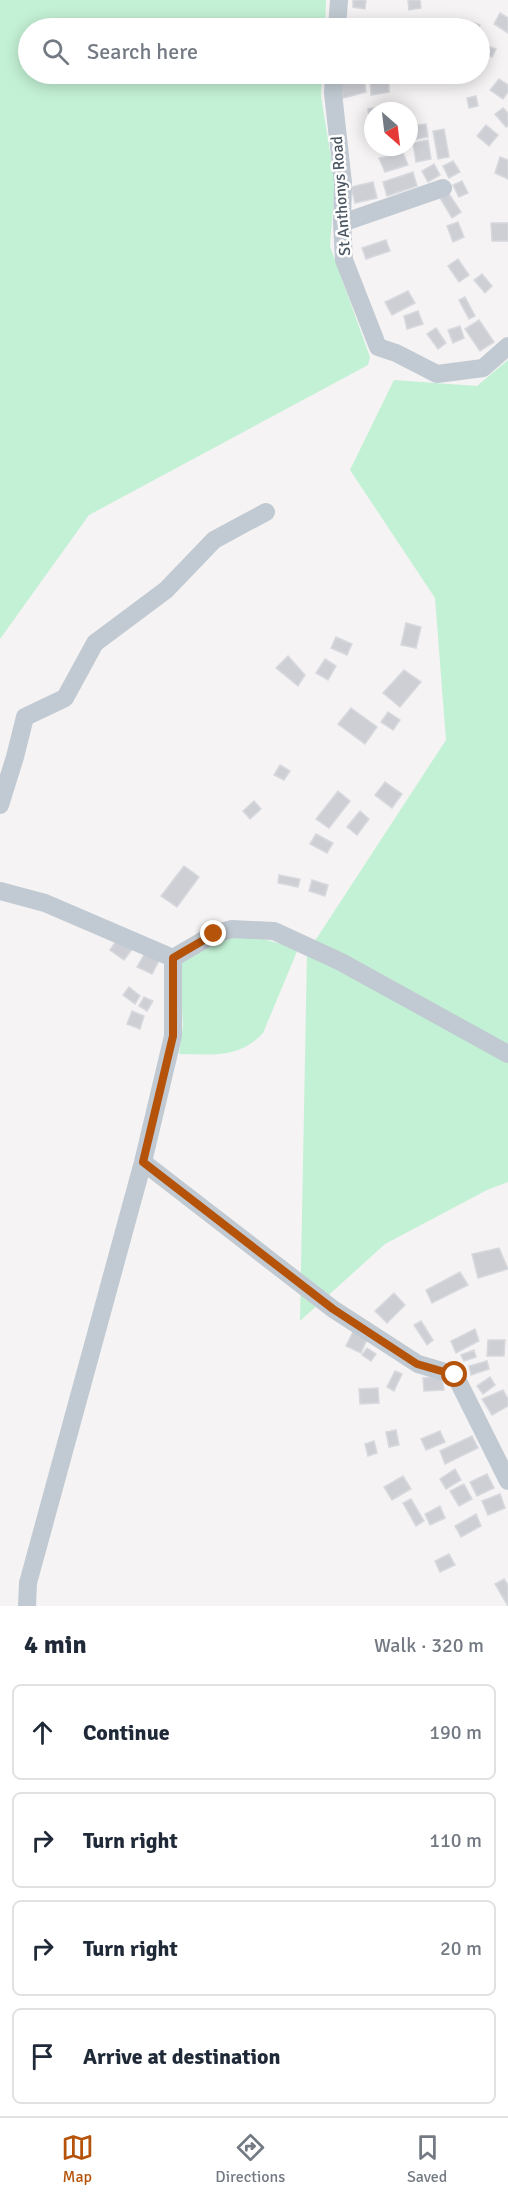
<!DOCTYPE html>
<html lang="en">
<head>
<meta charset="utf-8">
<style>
  :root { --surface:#fff; --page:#f6f6f7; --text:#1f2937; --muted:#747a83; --line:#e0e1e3; --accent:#b45309 }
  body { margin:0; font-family:Signika,sans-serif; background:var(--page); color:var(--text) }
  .compass { position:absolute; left:364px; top:102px; width:54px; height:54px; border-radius:50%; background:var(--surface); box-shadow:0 3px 15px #0003; rotate:152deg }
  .stop { position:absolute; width:18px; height:18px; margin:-14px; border:4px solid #b45309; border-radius:50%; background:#fff }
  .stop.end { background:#b45309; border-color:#fff; box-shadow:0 2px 6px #0008 }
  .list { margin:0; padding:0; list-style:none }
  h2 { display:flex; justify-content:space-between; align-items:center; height:78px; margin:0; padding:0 24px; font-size:26px }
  h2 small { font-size:20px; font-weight:400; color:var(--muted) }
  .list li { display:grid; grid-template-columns:39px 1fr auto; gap:18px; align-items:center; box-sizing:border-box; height:96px; margin:0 12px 12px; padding:0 12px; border:2px solid var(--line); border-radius:9px }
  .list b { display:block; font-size:22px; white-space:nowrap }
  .list em { font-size:20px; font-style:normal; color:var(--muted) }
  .icon { flex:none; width:33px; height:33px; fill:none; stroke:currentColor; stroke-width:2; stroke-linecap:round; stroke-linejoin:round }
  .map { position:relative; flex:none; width:508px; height:1606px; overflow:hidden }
  .search { position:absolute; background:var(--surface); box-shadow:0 3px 15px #0003; left:18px; right:18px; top:18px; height:66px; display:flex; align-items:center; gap:15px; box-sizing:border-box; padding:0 21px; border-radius:33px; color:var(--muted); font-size:22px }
  .sheet { height:510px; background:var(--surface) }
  nav { display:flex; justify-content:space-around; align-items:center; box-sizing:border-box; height:84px; border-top:2px solid var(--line); background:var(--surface); font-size:16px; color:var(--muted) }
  nav a { display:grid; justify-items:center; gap:3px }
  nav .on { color:var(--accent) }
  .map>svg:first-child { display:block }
  .green { fill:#c3f1d5 }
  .building { fill:#cdcfd5; stroke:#d7d9de; stroke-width:1.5 }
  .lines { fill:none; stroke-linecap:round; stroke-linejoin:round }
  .minor { stroke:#c1cad2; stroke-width:18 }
  .route { stroke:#b45309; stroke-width:8 }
  .labels { text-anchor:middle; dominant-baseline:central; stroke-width:5; stroke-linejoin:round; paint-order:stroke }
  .street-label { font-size:16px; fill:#4a5661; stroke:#fff }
</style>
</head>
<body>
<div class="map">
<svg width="508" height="1606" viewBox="0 0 508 1606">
  <rect width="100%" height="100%" fill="#f5f3f3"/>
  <path class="green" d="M0 0H326L325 28H28V74H322L321 96 335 183 330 246 370 357 368 365 89 515 0 639Z
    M508 360V1182L487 1190 385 1244 300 1321 307 953 446 740 435 598 350 470 394 380 477 386Z
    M243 933 298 949 263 1033C239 1059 211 1054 179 1054L183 1025 179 964 184 954Z"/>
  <path class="building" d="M353 0H366L365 9 353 7Z
    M408 0H420L421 8 409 10Z
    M500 13 508 18V33L494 24Z
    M462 19 480 25 479 28H458Z
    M481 44 496 49 492 57 480 52Z
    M346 74 347 80 364 79 366 92 343 98 338 76Z
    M370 74H389V92L371 95Z
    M402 74H428V77L404 81Z
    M499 79 508 85V92L503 99 490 90Z
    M476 96 478 106 469 108 467 98Z
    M391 106 392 111H373V124L370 125 368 109Z
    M503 108 508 113V126L506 127 495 114Z
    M426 124 428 137 412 140 410 126Z
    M486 125 498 135 489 146 477 136Z
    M444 129 449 157 438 159 433 131Z
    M428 140 431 159 416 162 413 143Z
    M403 153 408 165 385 172 379 158Z
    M500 157 508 160V179L495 173Z
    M453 161 460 172 449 178 443 166Z
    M434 164 440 175 428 182 422 171Z
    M413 172 417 186 387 196 383 182Z
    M462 181 468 193 459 197 453 185Z
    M373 182 377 198 355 203 351 187Z
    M449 194 461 212 452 218 440 198Z
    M458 222 464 237 453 242 447 226Z
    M491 223H508V241H492Z
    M386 240 390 251 366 259 362 248Z
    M458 259 469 275 459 282 448 266Z
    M482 274 492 286 485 293 474 280Z
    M408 291 415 303 392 315 385 302Z
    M465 297 475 316 469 319 459 300Z
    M418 311 423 324 407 329 404 316Z
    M479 320 494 342 480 351 465 329Z
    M460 326 464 338 453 343 448 330Z
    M436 328 446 343 438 349 427 334Z
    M406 623 421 627 416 648 401 645Z
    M336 637 352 644 347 655 331 648Z
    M288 656 305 675 298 686 276 668Z
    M325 659 336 666 328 680 316 673Z
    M404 670 421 682 400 707 383 693Z
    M351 708 377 727 365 744 338 724Z
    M388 712 400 720 393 730 381 722Z
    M280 765 290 771 284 780 274 775Z
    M385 782 402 794 392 808 375 795Z
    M338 791 350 801 329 828 316 819Z
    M254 801 261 809 250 819 243 811Z
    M360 811 369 819 357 835 347 827Z
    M316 834 333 843 327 853 310 844Z
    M184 866 199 877 177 907 161 896Z
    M279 875 300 879 298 887 278 883Z
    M312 880 328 885 325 896 309 891Z
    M122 932 137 943 124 960 110 950Z
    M147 950 161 957 152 974 137 967Z
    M129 987 140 996 135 1004 123 995Z
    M144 997 153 1001 147 1011 139 1006Z
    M132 1011 144 1016 140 1029 127 1024Z
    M499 1248 508 1269 478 1278 472 1254Z
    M460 1272 468 1285 432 1303 426 1290Z
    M394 1293 405 1305 387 1323 375 1311Z
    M421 1321 433 1340 427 1345 414 1325Z
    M475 1329 479 1341 456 1353 451 1341Z
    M354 1330 368 1337 361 1353 346 1346Z
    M488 1340H505L504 1356H487Z
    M367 1348 376 1354 371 1361 362 1355Z
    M474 1350 476 1357 464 1361 461 1355Z
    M487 1361 489 1369 471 1375 469 1366Z
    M395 1371 402 1374 394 1391 387 1387Z
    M442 1376 444 1390 424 1391 423 1378Z
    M490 1377 495 1385 483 1394 477 1386Z
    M378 1388 379 1403 360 1404 359 1389Z
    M503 1390 508 1399V1406L492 1415 482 1399Z
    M396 1430 399 1445 389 1447 386 1432Z
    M440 1431 445 1442 426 1450 421 1439Z
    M472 1436 478 1448 445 1464 440 1451Z
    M374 1441 377 1453 368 1456 365 1444Z
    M455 1469 461 1480 446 1489 440 1479Z
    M487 1474 494 1488 477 1496 470 1482Z
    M403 1476 411 1489 392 1500 384 1487Z
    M464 1484 472 1499 459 1506 450 1491Z
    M500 1494 505 1508 488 1515 482 1501Z
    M411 1499 424 1521 416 1526 403 1503Z
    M440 1506 445 1518 430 1525 425 1514Z
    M476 1514 481 1526 461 1537 455 1526Z
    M449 1554 455 1565 440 1572 435 1561Z
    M504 1579 508 1585V1606L495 1584Z"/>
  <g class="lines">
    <path class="minor" d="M337 28 339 0
      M334 74 333 93 343 183 342 223 344 260 378 347 396 353 437 374 483 368 508 346
      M342 223 443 188
      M0 805 15 757 25 717 65 698 95 643 166 590 214 540 266 512
      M0 891 45 903 173 958V1036L143 1162 28 1583 27 1606
      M173 958 214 934 232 929 274 931 341 962 508 1054
      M143 1162 333 1309 418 1364 455 1375 508 1481"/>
  </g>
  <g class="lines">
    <path class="route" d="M214 934 173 958V1036L143 1162 333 1309 417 1364 455 1375"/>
  </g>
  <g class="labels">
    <g class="street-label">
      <text transform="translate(341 196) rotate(-94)">St Anthonys Road</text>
    </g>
  </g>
</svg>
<svg class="compass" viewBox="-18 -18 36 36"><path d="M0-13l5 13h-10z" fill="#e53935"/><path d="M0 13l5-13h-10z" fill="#747a83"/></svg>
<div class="stop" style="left:455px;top:1375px"></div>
<div class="stop end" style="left:214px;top:934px"></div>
<div class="search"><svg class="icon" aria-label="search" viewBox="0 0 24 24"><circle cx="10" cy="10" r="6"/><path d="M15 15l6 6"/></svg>Search here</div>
</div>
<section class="sheet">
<h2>4 min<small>Walk · 320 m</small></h2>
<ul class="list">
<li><svg class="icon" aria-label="ahead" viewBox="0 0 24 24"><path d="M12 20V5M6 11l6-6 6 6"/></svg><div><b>Continue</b></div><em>190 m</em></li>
<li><svg class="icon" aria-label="right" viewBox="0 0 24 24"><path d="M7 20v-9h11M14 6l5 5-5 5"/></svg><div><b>Turn right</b></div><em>110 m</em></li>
<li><svg class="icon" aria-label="right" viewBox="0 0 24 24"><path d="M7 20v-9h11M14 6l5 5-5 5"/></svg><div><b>Turn right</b></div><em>20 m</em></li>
<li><svg class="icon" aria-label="arrive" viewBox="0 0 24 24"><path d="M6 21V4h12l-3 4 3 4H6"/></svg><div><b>Arrive at destination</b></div></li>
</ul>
</section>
<nav>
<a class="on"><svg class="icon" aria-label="map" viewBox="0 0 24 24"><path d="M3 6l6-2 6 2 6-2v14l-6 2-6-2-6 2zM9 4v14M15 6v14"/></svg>Map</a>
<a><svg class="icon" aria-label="directions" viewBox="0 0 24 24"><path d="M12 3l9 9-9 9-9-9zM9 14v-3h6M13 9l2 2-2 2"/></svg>Directions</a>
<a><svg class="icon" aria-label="saved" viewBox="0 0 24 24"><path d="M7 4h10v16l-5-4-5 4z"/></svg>Saved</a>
</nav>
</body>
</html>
